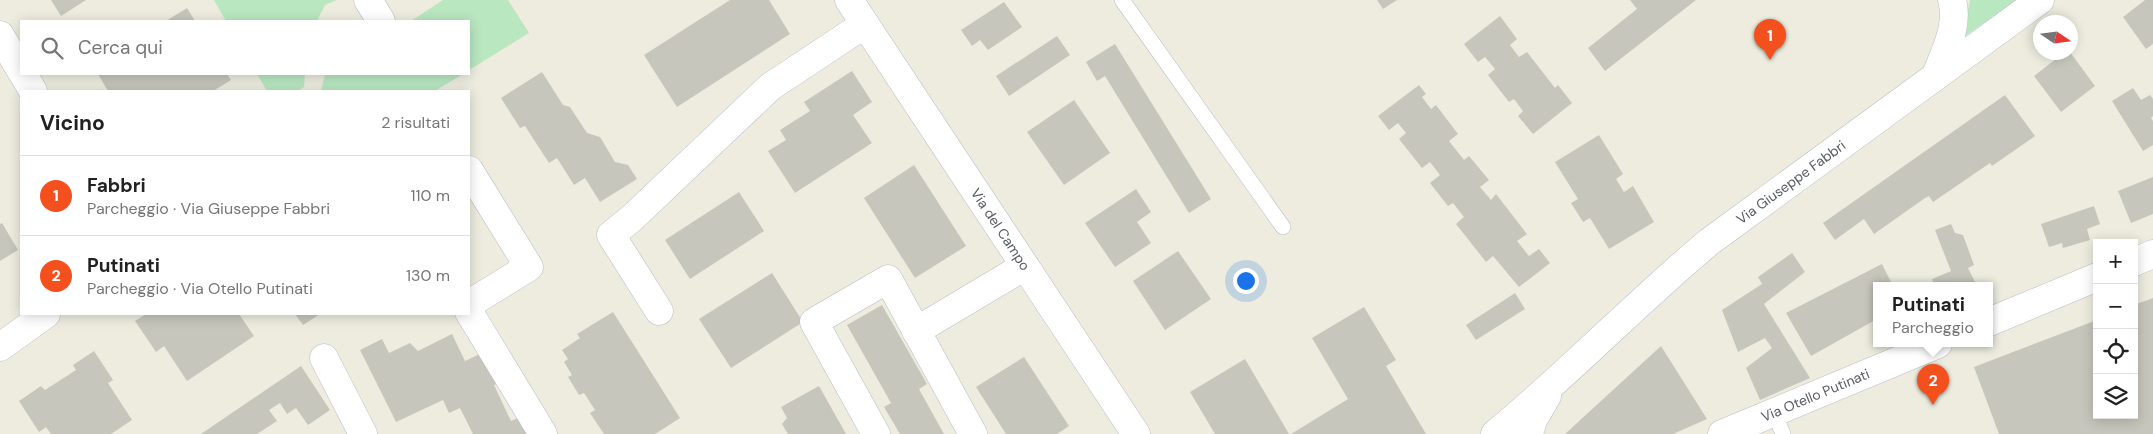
<!DOCTYPE html>
<html lang="it">
<head>
<meta charset="utf-8">
<style>
  :root { --surface:#fff; --page:#f2f2f2; --text:#222; --muted:#767676; --line:#e0e0e0; --accent:#f4501d }
  body { margin:0; font-family:"DM Sans",sans-serif; background:var(--page); color:var(--text) }
  .controls { position:absolute; right:15px; bottom:15px; display:grid; overflow:hidden; border-radius:0px; box-shadow:0 2px 12px #0003 }
  .controls button { width:45px; height:45px; display:grid; place-items:center; padding:0; border:0; border-bottom:1px solid var(--line); background:var(--surface); color:var(--text); font:25px sans-serif }
  .compass { position:absolute; left:2033px; top:15px; width:45px; height:45px; border-radius:50%; background:var(--surface); box-shadow:0 2px 12px #0003; rotate:103deg }
  .you { position:absolute; left:1245px; top:280px; width:18px; height:18px; margin:-12px; border:4px solid #fff; border-radius:50%; background:#1a73e8; box-shadow:0 0 0 8px #1a73e833 }
  .badge { display:grid; place-items:center; width:32px; height:32px; border-radius:50%; background:var(--accent); color:#fff; font-size:16px; font-weight:700 }
  .pin { position:absolute; translate:-50% -41px; filter:drop-shadow(0 1px 2px #0008) }
  .pin::after { content:''; position:absolute; top:26px; width:18px; height:15px; background:inherit; clip-path:polygon(0 0,100% 0,50% 100%) }
  .popup { position:absolute; left:1873px; top:282px; width:120px; height:65px; box-sizing:border-box; display:grid; place-content:center; border-radius:0px; background:var(--surface); filter:drop-shadow(0 1px 4px #0005); font-size:16px; white-space:nowrap; color:var(--muted) }
  .popup b { font-size:19px; color:var(--text) }
  .popup::after { content:''; position:absolute; left:50%; top:100%; margin-left:-10px; border:10px solid transparent; border-top-color:var(--surface) }
  .list { margin:0; padding:0; list-style:none }
  h2 { display:flex; justify-content:space-between; align-items:center; height:65px; margin:0; padding:0 20px; font-size:21px }
  h2 small { font-size:16px; font-weight:400; color:var(--muted) }
  .list li { display:grid; grid-template-columns:32px 1fr auto; gap:15px; align-items:center; box-sizing:border-box; height:80px; padding:0 20px; border-top:1px solid var(--line) }
  .list b { display:block; font-size:19px; white-space:nowrap }
  .list p { margin:0; font-size:16px; white-space:nowrap; color:var(--muted) }
  .list em { font-size:16px; font-style:normal; color:var(--muted) }
  .icon { flex:none; width:28px; height:28px; fill:none; stroke:currentColor; stroke-width:2; stroke-linecap:round; stroke-linejoin:round }
  .map { position:relative; flex:none; width:2153px; height:434px; overflow:hidden }
  .search { position:absolute; background:var(--surface); box-shadow:0 2px 12px #0003; left:20px; top:20px; width:450px; height:55px; display:flex; align-items:center; gap:12px; box-sizing:border-box; padding:0 18px; border-radius:0px; color:var(--muted); font-size:19px }
  .panel { position:absolute; background:var(--surface); box-shadow:0 2px 12px #0003; left:20px; top:90px; width:450px; height:225px; border-radius:0px }
  .map>svg:first-child { display:block }
  .green { fill:#b9e7c0 }
  .building { fill:#c7c6bc }
  .lines { fill:none; stroke-linecap:round; stroke-linejoin:round }
  .service-casing { stroke:#babcc2; stroke-width:16 }
  .minor-casing { stroke:#babcc2; stroke-width:29 }
  .service { stroke:#fff; stroke-width:15 }
  .minor { stroke:#fff; stroke-width:28 }
  .labels { text-anchor:middle; dominant-baseline:central; stroke-width:5; stroke-linejoin:round; paint-order:stroke }
  .street-label { font-size:14px; fill:#585b62; stroke:#fff }
</style>
</head>
<body>
<div class="map">
<svg width="2153" height="434" viewBox="0 0 2153 434">
  <rect width="100%" height="100%" fill="#edecdf"/>
  <path class="green" d="M214 0H337L325 5 317 21H226Z
    M443 0H508L529 33 469 70V21H411Z
    M1970 0H2017L1962 38Z
    M257 74H305L304 87 297 91H267Z
    M325 74H463L435 91H321Z"/>
  <path class="building" d="M51 0H86L61 16Z
    M730 0H769L790 34 677 107 644 55Z
    M1377 0H1397L1383 9Z
    M1630 0H1696L1605 71 1588 48 1637 9Z
    M2145 0H2153V44L2146 49 2123 17Z
    M1004 2 1022 27 988 50 980 40 972 46 961 30Z
    M187 8 195 21H166Z
    M1500 16 1517 39 1510 45 1519 57 1527 52 1555 88 1558 85 1572 103 1533 134 1518 116 1523 111 1514 99 1509 102 1488 75 1495 69 1485 57 1478 62 1464 44Z
    M1057 36 1070 55 1009 96 996 76Z
    M1115 44 1211 199 1189 213 1105 76 1097 81 1086 62Z
    M2065 52H2070L2095 86 2061 112 2034 76Z
    M852 71 872 102 853 115 872 143 795 193 768 151 786 140 780 130 810 111 804 102Z
    M542 72 563 105 570 107 587 133 600 137 615 162 628 165 637 179 600 202 585 178 574 185 557 158 549 163 525 126 520 128 501 98Z
    M98 74H227L231 80 213 91H108Z
    M1419 85 1426 94 1422 97 1431 109 1436 105 1458 134 1449 141 1464 160 1469 156 1489 180 1480 187 1491 200 1496 194 1527 234 1517 241 1529 256 1539 249 1550 263 1519 287 1493 256 1486 262 1456 224 1464 217 1453 203 1448 206 1430 183 1440 175 1430 162 1422 168 1399 139 1406 133 1398 123 1389 130 1378 116Z
    M2133 88 2141 100 2150 95 2153 99V116L2151 118 2153 121V145L2143 151 2112 101Z
    M2005 95 2035 136 1992 166 1990 163 1933 202 1929 196 1925 198 1874 234 1864 219 1835 240 1823 223Z
    M1074 100 1110 153 1064 185 1027 132Z
    M1599 135 1623 174 1616 179 1624 192 1633 186 1654 222 1609 249 1590 218 1583 222 1571 203 1578 199 1555 162Z
    M914 165 966 246 915 278 864 198Z
    M2153 177V214L2131 223 2118 191Z
    M1136 189 1151 212 1137 222 1151 243 1115 267 1085 223Z
    M739 192 764 231 690 279 665 240Z
    M2094 206 2100 224 2087 229 2090 240 2063 248 2062 243 2049 247 2041 224Z
    M2 223 18 250 0 261V224Z
    M1951 224 1955 233 1963 235 1974 265 1968 268 1977 286H1935L1932 279 1951 271 1935 230Z
    M1178 251 1211 299 1165 330 1133 281Z
    M1792 253 1805 272 1764 304 1810 378 1760 400 1746 368 1772 348 1765 338 1738 352 1722 310 1762 284 1758 277Z
    M1882 264 1893 286H1877V319L1811 356 1786 313Z
    M772 273 803 322 731 368 699 319Z
    M1515 293 1525 309 1476 340 1466 325Z
    M2153 298V434H1999L1974 367 2097 320V415H2134V305Z
    M882 305 927 384 919 389 944 434H900L884 407 891 403 847 325Z
    M1364 307 1396 360 1386 366 1426 434H1291L1348 399 1312 338Z
    M613 312 680 418 655 434H604L590 413 595 410 584 393 579 395 568 377 572 375 564 362 568 359 562 350 580 338 577 334Z
    M146 314H239L254 336 187 381 164 346 156 352 135 321Z
    M295 314H320L303 325Z
    M452 334 465 361 484 352 500 383 494 385 511 421 520 417 531 434H473L460 408 449 413 443 400 396 422 360 350 382 339 389 353 410 343 418 351Z
    M1661 346 1707 419 1673 434H1565Z
    M94 351 113 380 108 383 132 420 111 434H51L46 427 39 432 19 401 41 386 45 390 76 370 73 365Z
    M1024 357 1069 426 1057 434H1006L976 387Z
    M1245 359 1289 434H1215L1190 392Z
    M301 366 330 410 308 425 296 408 287 414 280 403 269 410 277 421 257 434H201Z
    M819 386 846 434H788L782 424 787 418 781 407Z"/>
  <g class="lines">
    <g class="service-casing">
      <path id="service" d="M1122 0 1283 227
        M1774 412 1783 434"/>
    </g>
    <g class="minor-casing">
      <g id="minor">
        <path d="M368 0 381 21"/>
        <path id="s1" d="M849 0 1136 434"/>
        <path d="M0 35 21 71"/>
        <path d="M23 74 33 91"/>
        <path d="M1936 75C1945 52 1959 26 1952 0"/>
        <path d="M469 170 529 267 469 304"/>
        <path d="M2134 262 2153 254"/>
        <path d="M659 311 611 235 632 218 770 87 865 24"/>
        <path d="M469 312 543 434"/>
        <path d="M1989 322 2097 277"/>
        <path d="M916 331 1025 266"/>
        <path d="M0 347 46 314"/>
        <path d="M324 358 363 434"/>
        <path d="M876 434 814 322 888 279 973 434"/>
        <path id="s2" d="M1495 434C1569 373 1635 304 1709 242L2040 0"/>
        <path d="M1529 434 1533 420 1547 396"/>
        <path id="s3" d="M1722 434 1938 344"/>
      </g>
    </g>
    <use href="#service" class="service"/>
    <use href="#minor" class="minor"/>
  </g>
  <g class="labels">
    <g class="street-label">
      <text stroke="none"><textPath href="#s2" startOffset="389">Via Giuseppe Fabbri</textPath></text>
      <text stroke="none"><textPath href="#s1" startOffset="275">Via del Campo</textPath></text>
      <text stroke="none"><textPath href="#s3" startOffset="101">Via Otello Putinati</textPath></text>
    </g>
  </g>
</svg>
<div class="controls">
<button>+</button>
<button>−</button>
<button><svg class="icon" aria-label="locate" viewBox="0 0 24 24"><circle cx="12" cy="12" r="6"/><path d="M12 2v4M12 18v4M2 12h4M18 12h4"/></svg></button>
<button><svg class="icon" aria-label="layers" viewBox="0 0 24 24"><path d="M12 4l9 5-9 5-9-5zM3 14l9 5 9-5"/></svg></button>
</div>
<svg class="compass" viewBox="-18 -18 36 36"><path d="M0-13l5 13h-10z" fill="#e53935"/><path d="M0 13l5-13h-10z" fill="#767676"/></svg>
<div class="you"></div>
<div class="pin badge" style="left:1770px;top:60px">1</div>
<div class="pin badge" style="left:1933px;top:405px">2</div>
<div class="popup"><b>Putinati</b>Parcheggio</div>
<div class="search"><svg class="icon" aria-label="search" viewBox="0 0 24 24"><circle cx="10" cy="10" r="6"/><path d="M15 15l6 6"/></svg>Cerca qui</div>
<section class="panel">
<h2>Vicino<small>2 risultati</small></h2>
<ul class="list">
<li><span class="badge">1</span><div><b>Fabbri</b><p>Parcheggio · Via Giuseppe Fabbri</p></div><em>110 m</em></li>
<li><span class="badge">2</span><div><b>Putinati</b><p>Parcheggio · Via Otello Putinati</p></div><em>130 m</em></li>
</ul>
</section>
</div>
</body>
</html>
